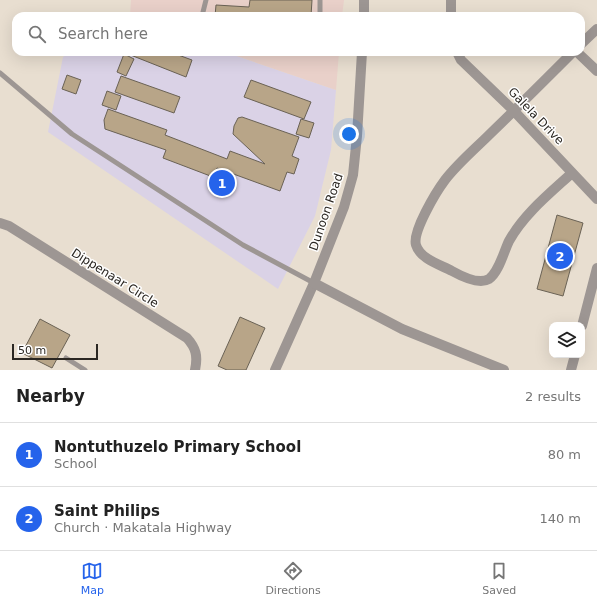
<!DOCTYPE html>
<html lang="en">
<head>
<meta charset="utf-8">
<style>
  :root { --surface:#fff; --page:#f6f6f6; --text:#222; --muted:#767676; --line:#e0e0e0; --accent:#2563eb }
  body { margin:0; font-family:"DejaVu Sans",sans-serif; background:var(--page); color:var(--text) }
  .controls { position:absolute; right:12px; bottom:12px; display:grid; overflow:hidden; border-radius:8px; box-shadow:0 4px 16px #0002 }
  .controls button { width:36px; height:36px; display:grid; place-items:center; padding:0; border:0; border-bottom:1px solid var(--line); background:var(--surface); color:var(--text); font:20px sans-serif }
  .scale { position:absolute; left:12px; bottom:10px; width:86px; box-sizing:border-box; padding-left:4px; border:2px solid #2b2722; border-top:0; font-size:11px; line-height:14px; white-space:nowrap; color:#2b2722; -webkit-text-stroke:3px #fff; paint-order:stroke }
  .you { position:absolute; left:349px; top:134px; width:14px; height:14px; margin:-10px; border:3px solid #fff; border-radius:50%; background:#1a73e8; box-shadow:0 0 0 6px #1a73e833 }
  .badge { display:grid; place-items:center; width:26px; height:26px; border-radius:50%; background:var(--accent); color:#fff; font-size:13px; font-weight:700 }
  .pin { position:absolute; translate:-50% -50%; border:2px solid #fff; box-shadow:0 1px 4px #0006 }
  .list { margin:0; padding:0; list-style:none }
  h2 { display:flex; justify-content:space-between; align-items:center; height:52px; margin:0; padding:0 16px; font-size:17px }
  h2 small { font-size:13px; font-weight:400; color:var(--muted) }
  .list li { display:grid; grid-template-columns:26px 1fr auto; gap:12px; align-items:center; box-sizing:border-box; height:64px; padding:0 16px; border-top:1px solid var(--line) }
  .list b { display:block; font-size:15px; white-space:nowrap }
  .list p { margin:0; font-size:13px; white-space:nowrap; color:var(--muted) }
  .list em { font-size:13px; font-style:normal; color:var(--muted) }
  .icon { flex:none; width:22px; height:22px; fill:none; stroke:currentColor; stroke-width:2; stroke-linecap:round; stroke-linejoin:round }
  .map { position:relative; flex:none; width:597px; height:370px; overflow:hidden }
  .search { position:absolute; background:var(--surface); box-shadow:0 4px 16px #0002; left:12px; right:12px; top:12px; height:44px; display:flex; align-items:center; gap:10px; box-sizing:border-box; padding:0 14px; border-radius:12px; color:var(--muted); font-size:15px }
  .sheet { height:180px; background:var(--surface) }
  nav { display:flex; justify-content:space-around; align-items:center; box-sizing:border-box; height:56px; border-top:1px solid var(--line); background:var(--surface); font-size:11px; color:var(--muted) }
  nav a { display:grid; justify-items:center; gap:2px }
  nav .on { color:var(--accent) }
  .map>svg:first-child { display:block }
  .education { fill:#dad2e6 }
  .medical { fill:#e9d0c9 }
  .building { fill:#b8a588; stroke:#6a6255 }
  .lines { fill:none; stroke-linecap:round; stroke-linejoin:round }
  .service { stroke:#9d9693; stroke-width:5 }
  .minor { stroke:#9d9693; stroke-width:10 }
  .tertiary { stroke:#9d9693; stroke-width:10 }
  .labels { text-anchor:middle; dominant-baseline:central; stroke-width:3; stroke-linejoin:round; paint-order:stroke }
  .street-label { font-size:12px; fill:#2b2722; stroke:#fff }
</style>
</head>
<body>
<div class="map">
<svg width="597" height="370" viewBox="0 0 597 370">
  <rect width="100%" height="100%" fill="#e8ded0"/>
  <path class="education" d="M71 52H225L336 90 331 150 315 216 278 289 48 132 63 57Z"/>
  <path class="medical" d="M131 0H344L342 16H130Z
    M225 52H339L336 90Z"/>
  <path class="building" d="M250 0H312L311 16H215L216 5 249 7Z
    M123 52H170L192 60 186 77Z
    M124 54 134 59 126 76 117 72Z
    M67 75 81 80 76 94 62 89Z
    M121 76 180 97 174 113 115 92Z
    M251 80 311 102 304 119 244 97Z
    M107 91 121 96 116 110 102 105Z
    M108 109 167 130 165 135 227 159 230 151 265 164 233 134 234 126 238 118 242 117 299 137 292 156 299 159 294 174 287 172 280 191 217 168 213 177 163 158 166 150 105 129 104 120Z
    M301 119 314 123 309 138 296 134Z
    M557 215 583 223 563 296 537 289Z
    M240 317 265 328 246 370H227L218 366Z
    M40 319 70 335 52 368 22 353Z"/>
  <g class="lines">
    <path class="service" d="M202 16 206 0
      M320 16V0
      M0 73 72 134 243 245 314 283
      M66 358 85 370"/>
    <path class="minor" d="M451 16V0
      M581 44 597 29
      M457 52 461 60 514 111 597 199
      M577 52 597 71
      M572 173C549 194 524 214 509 241 504 251 499 272 489 279 479 285 461 276 452 271 441 265 420 259 416 245 412 232 436 192 445 180 458 163 476 148 491 133 519 106 546 79 573 52
      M0 223 9 226 187 338C196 348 198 356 195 370
      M582 326 597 268
      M275 370 314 283
      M571 370 575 355"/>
    <path class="tertiary" d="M364 16V0
      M362 52 357 136 353 175 344 207 314 283 402 329 504 370"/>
  </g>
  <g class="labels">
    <g class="street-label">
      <text transform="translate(536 116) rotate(46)">Galela Drive</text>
      <text transform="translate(326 212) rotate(-71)">Dunoon Road</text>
      <text transform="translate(115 278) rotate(32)">Dippenaar Circle</text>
    </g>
  </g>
</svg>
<div class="controls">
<button><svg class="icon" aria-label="layers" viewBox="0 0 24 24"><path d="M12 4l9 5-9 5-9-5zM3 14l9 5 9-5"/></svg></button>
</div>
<div class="scale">50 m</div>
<div class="you"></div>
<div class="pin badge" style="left:222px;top:183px">1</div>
<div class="pin badge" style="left:560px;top:256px">2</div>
<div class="search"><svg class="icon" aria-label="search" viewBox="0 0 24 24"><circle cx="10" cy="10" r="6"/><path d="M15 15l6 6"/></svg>Search here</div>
</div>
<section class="sheet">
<h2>Nearby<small>2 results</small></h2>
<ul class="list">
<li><span class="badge">1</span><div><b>Nontuthuzelo Primary School</b><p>School</p></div><em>80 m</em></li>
<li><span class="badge">2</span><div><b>Saint Philips</b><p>Church · Makatala Highway</p></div><em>140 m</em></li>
</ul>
</section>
<nav>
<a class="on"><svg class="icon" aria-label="map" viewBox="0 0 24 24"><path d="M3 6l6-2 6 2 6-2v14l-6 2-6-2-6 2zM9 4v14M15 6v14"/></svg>Map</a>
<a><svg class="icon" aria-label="directions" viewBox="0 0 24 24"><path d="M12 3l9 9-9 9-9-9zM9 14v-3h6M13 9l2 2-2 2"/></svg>Directions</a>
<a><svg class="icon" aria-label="saved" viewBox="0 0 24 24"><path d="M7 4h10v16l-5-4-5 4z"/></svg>Saved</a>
</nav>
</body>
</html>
